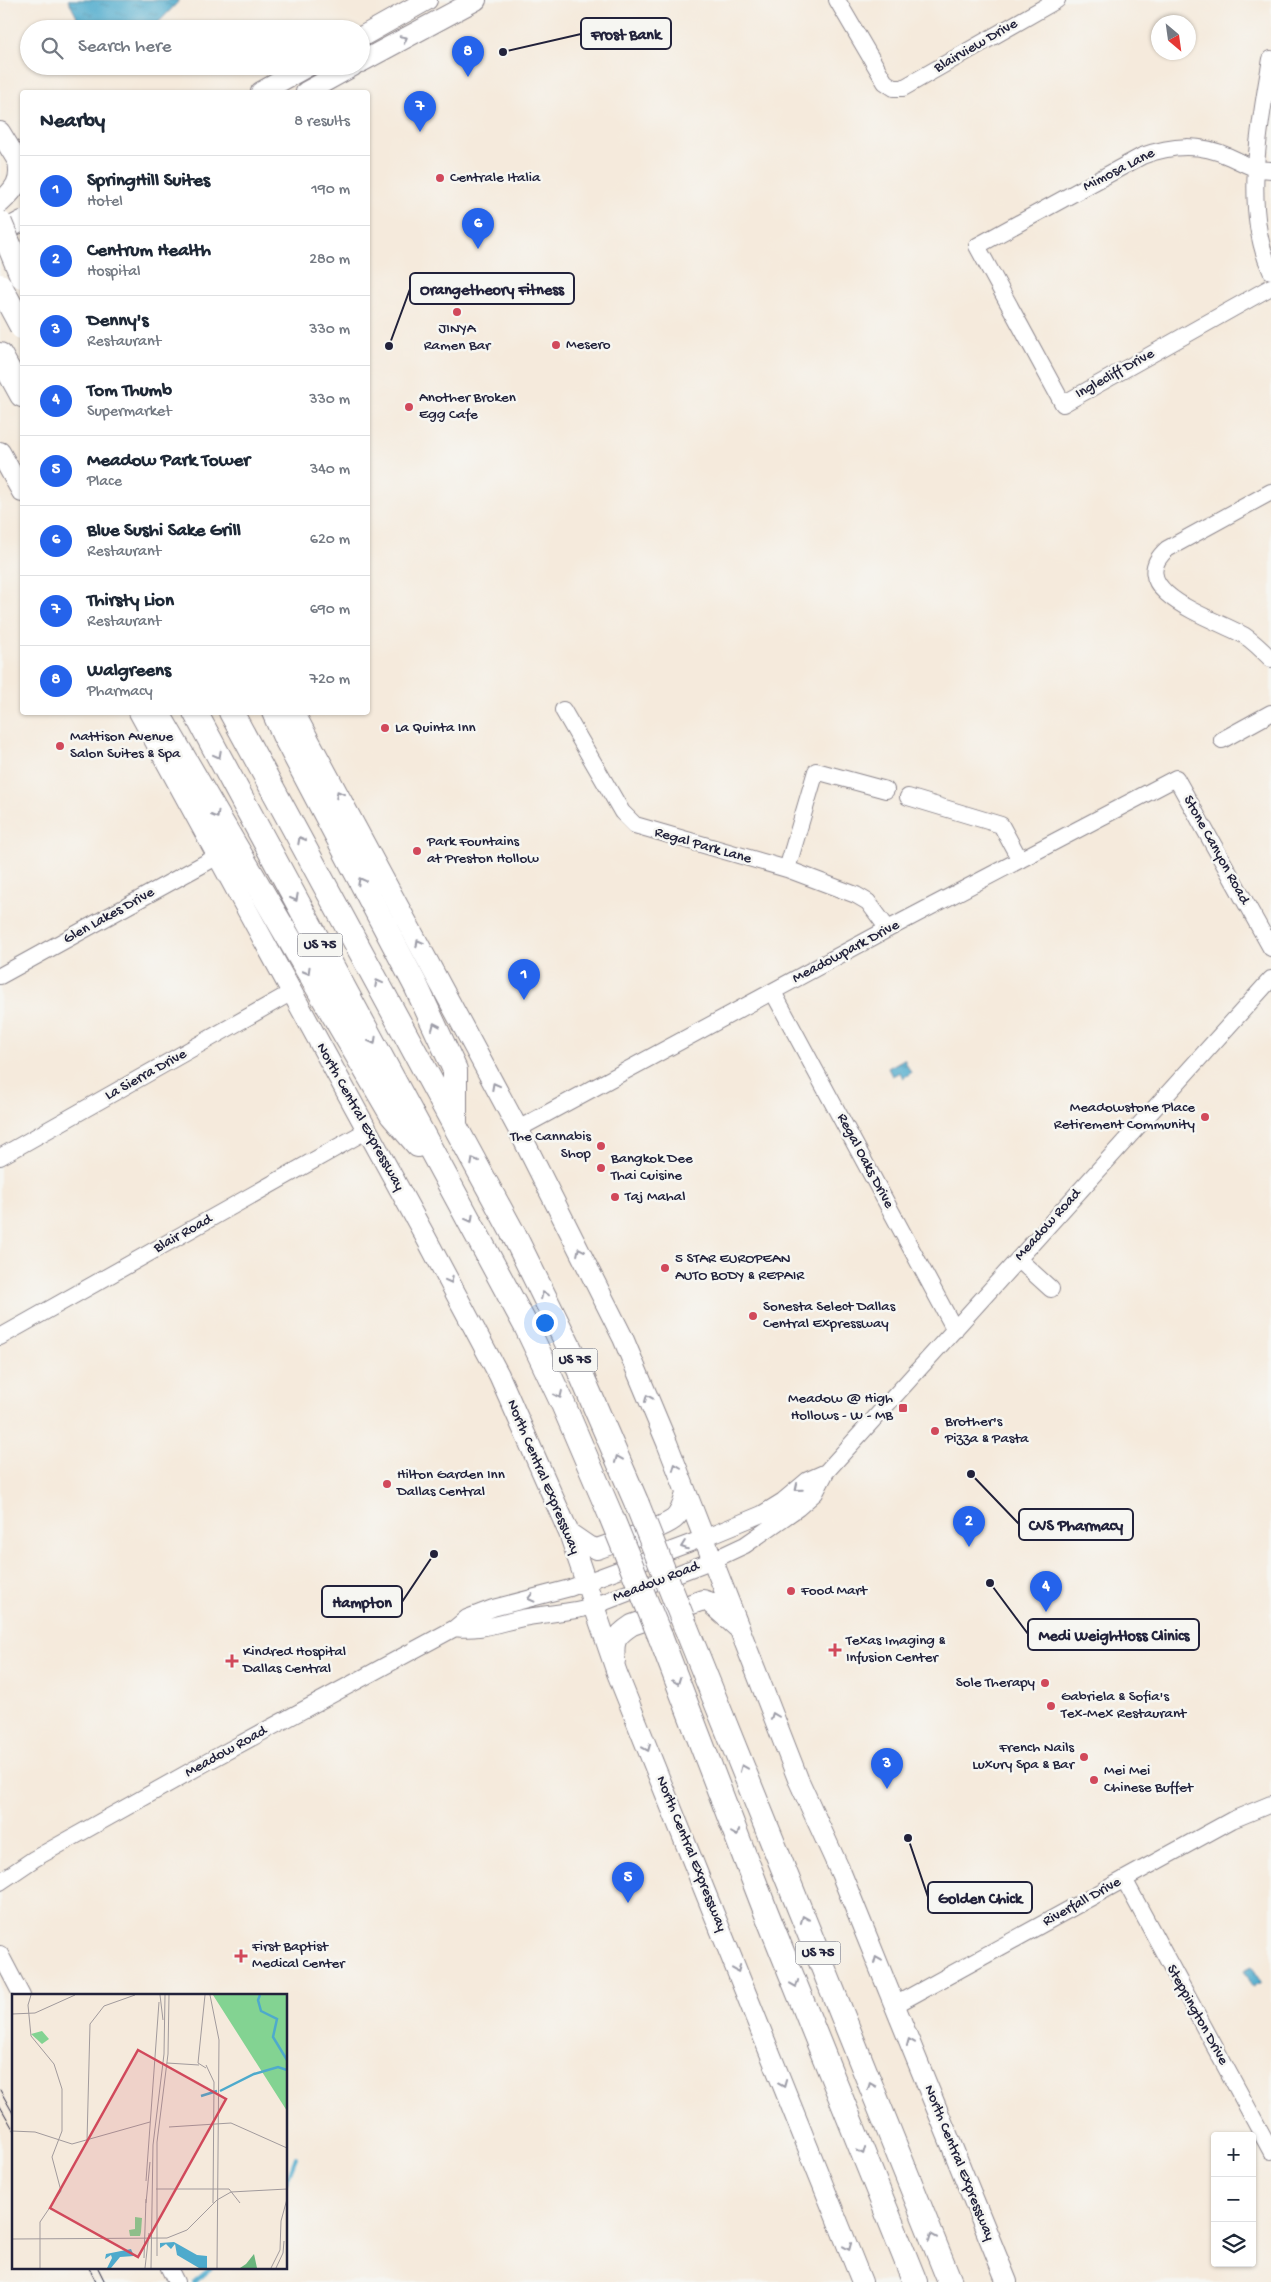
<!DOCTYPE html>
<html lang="en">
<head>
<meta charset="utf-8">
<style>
  :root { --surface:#fff; --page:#f6f6f7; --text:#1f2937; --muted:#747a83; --line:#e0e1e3; --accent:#2563eb }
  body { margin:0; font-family:"Gochi Hand",sans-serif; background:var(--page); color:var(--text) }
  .controls { position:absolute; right:15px; bottom:15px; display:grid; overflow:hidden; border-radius:5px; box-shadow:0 1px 4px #0004 }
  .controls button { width:45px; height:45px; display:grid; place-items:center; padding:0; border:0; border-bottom:1px solid var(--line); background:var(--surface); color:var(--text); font:25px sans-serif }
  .compass { position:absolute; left:1151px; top:15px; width:45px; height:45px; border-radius:50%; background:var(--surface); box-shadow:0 1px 4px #0004; rotate:151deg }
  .you { position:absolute; left:544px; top:1322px; width:18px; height:18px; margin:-12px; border:4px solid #fff; border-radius:50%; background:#1a73e8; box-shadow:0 0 0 8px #1a73e833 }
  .badge { display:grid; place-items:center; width:32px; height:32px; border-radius:50%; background:var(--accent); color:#fff; font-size:16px; font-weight:700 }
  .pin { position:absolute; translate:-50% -41px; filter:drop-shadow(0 1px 2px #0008) }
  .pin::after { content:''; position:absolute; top:26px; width:18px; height:15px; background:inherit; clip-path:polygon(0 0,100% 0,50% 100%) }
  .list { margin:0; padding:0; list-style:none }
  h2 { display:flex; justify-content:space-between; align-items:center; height:65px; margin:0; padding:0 20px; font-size:21px }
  h2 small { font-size:16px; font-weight:400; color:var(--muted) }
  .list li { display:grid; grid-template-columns:32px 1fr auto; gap:15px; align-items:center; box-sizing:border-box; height:70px; padding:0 20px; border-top:1px solid var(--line) }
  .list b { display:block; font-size:19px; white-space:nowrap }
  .list p { margin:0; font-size:16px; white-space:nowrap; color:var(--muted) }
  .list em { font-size:16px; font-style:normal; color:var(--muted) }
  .icon { flex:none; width:28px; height:28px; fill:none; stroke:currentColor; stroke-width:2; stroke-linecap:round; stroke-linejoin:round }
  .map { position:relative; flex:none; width:1271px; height:2282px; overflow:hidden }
  .search { position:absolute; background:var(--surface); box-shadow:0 1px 4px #0004; left:20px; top:20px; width:350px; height:55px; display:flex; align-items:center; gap:12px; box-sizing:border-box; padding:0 18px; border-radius:28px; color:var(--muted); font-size:19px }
  .panel { position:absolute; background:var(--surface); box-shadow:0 1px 4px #0004; left:20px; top:90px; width:350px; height:625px; border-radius:5px }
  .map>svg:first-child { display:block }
  .water { fill:url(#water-ripples); stroke:#386684 }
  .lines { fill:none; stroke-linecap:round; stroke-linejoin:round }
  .stream { stroke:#4eaacc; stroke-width:4 }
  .minor-casing { stroke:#8c868c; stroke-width:18 }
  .major-casing { stroke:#8c868c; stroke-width:22 }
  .highway-casing { stroke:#8c868c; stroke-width:26 }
  .minor { stroke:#fff; stroke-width:16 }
  .major { stroke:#fff; stroke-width:20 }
  .highway { stroke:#fff; stroke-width:24 }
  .tram { stroke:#22223b; stroke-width:1 }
  .highway-bridge-casing { stroke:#8c868c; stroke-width:26; stroke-linecap:butt }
  .highway-bridge { stroke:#fff; stroke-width:24 }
  .oneway { stroke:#9c9ca7 }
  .poi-dot { fill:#d1495b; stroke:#f6f6f2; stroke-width:2 }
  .labels { text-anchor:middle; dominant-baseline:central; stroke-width:5; stroke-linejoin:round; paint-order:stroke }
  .shield { fill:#f6f6f2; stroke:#626272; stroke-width:1 }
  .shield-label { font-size:14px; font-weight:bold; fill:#22223b }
  .street-label { font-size:15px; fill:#22223b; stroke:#f6f6f2 }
  .poi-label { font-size:15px; fill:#22223b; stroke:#f6f6f2; text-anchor:start }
  .inset-river { fill:none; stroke:#4eaacc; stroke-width:2.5 }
  .inset-road { fill:none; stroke:#a19a9c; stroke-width:1 }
  .view { fill:#d1495b; fill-opacity:0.15; stroke:#d1495b; stroke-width:2.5 }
  .inset-edge { fill:none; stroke:#22223b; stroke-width:2.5 }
  .leader { fill:none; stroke:#22223b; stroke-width:2 }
  .callout-dot { fill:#22223b; stroke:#f6f6f2; stroke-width:2 }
  .callout { fill:#f6f6f2; stroke:#22223b; stroke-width:2 }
  .callout-label { font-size:16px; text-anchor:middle; font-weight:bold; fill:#22223b }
</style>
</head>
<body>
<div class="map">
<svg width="1271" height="2282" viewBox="0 0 1271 2282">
  <defs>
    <pattern id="water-ripples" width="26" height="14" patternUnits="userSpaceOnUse" patternTransform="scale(1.25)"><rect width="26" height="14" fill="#4eaacc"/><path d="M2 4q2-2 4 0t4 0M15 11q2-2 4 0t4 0" fill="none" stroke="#408aa7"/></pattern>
  </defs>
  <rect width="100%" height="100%" fill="#f6f6f2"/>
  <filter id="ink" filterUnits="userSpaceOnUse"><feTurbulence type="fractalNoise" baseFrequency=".02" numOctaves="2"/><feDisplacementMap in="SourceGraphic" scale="10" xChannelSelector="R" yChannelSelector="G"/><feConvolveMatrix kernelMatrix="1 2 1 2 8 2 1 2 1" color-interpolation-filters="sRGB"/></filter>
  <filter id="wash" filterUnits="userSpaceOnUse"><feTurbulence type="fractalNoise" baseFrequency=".0096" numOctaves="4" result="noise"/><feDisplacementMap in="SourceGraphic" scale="20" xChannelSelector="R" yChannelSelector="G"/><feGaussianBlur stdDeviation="1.12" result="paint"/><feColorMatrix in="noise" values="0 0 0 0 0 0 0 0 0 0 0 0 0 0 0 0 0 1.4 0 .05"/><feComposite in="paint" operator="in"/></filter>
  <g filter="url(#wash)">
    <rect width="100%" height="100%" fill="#f5eadc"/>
    <path class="water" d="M68 0H180L157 24 156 29H83Z
      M904 1059 911 1073 903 1078 900 1072 892 1076 888 1068Z
      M1252 1966 1261 1982 1253 1987 1244 1970Z"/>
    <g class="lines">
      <path class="stream" d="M286 2183 296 2157
        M194 2282 211 2268"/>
    </g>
  </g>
  <g filter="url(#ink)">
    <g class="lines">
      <g class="minor-casing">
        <path id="minor" d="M837 0 885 82 894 88H903L1057 0
          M1271 59C1260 123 1242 210 1271 271
          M1271 170C1253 170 1246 164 1230 157 1200 143 1172 145 1142 156L977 246 1063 404 1271 287
          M1271 492 1167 549C1119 592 1222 621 1245 636 1254 642 1263 651 1271 659
          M563 710 622 812 635 825 787 869 856 895 868 902 888 929
          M1222 740 1271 713
          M908 797 1001 825 1020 860
          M787 869 816 771 886 790
          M0 976 218 856
          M773 992 955 1330
          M518 1129 888 929 1176 778 1271 948
          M0 1157 292 992
          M1018 1259 1051 1289
          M0 1337 366 1131
          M455 1628C482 1632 503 1621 528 1617 551 1613 573 1612 594 1606L713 1560 745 1545 798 1508 815 1493 826 1472 1271 979
          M1124 1879 1271 2151
          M0 1882 34 1859 207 1762 455 1628 467 1618 493 1608 570 1588 704 1538 762 1514 783 1501 808 1480 826 1472
          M0 1954 22 1996
          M895 2005 1232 1820 1271 1804
          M169 2268 176 2282"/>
      </g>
      <g class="major-casing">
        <path id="major" d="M361 37 427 0
          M361 62 476 0
          M261 92 308 66
          M306 92 353 66
          M0 132 22 168
          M0 203C15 189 22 181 18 161
          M0 233 22 221
          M0 452 22 492
          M139 712 425 1236 499 1375 569 1533 617 1673 862 2282
          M294 712 518 1129 623 1338 667 1443 798 1779 841 1873 1007 2282
          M569 1533 588 1546 597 1549C617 1541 658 1531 674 1519 681 1513 683 1503 686 1494
          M615 1661C613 1641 615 1636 632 1625L703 1600 709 1602 737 1627"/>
      </g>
      <g class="highway-casing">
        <path id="highway" d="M0 355 22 395
          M157 712 392 1115 418 1145
          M195 712 526 1326 563 1404 611 1516
          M231 712 514 1235 571 1351 637 1504
          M274 712 284 735 416 986 455 1070V1123
          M685 1625 950 2282
          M660 1636 766 1912 915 2282"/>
      </g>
      <use href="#minor" class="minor"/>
      <use href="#major" class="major"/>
      <use href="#highway" class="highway"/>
      <path class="tram" d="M0 2090 14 2115
        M0 2106 14 2131
        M89 2268 96 2282
        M98 2268 105 2282"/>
      <g class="highway-bridge-casing">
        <path id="highway-bridge" d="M0 223 22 276
          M0 286 22 327
          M637 1504 685 1625
          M611 1516 660 1636"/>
      </g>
      <use href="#highway-bridge" class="highway-bridge"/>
    </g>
    <defs><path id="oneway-chevron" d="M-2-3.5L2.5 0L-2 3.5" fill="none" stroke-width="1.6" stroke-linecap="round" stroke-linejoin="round" transform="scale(1.25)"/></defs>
    <g class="oneway">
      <use href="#oneway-chevron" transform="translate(404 39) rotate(-28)"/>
      <use href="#oneway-chevron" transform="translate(218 755) rotate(62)"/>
      <use href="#oneway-chevron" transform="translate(339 794) rotate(-118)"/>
      <use href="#oneway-chevron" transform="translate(216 815) rotate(60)"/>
      <use href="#oneway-chevron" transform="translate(301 840) rotate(-118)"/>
      <use href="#oneway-chevron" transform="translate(361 881) rotate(-118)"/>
      <use href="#oneway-chevron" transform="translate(295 898) rotate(62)"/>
      <use href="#oneway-chevron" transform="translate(419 943) rotate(-118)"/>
      <use href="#oneway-chevron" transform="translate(307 971) rotate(60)"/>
      <use href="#oneway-chevron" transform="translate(378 983) rotate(-118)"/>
      <use href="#oneway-chevron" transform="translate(435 1026) rotate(-114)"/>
      <use href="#oneway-chevron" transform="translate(373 1041) rotate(61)"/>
      <use href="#oneway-chevron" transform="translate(495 1086) rotate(-118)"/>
      <use href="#oneway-chevron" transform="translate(474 1161) rotate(-118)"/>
      <use href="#oneway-chevron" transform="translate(470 1219) rotate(61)"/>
      <use href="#oneway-chevron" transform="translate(580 1251) rotate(-116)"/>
      <use href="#oneway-chevron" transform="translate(450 1280) rotate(62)"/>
      <use href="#oneway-chevron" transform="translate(544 1295) rotate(-116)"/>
      <use href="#oneway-chevron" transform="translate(559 1395) rotate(65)"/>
      <use href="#oneway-chevron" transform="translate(648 1398) rotate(-113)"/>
      <use href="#oneway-chevron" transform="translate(618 1459) rotate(-113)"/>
      <use href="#oneway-chevron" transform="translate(676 1467) rotate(-111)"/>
      <use href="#oneway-chevron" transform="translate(798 1488) rotate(140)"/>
      <use href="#oneway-chevron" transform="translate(684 1546) rotate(160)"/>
      <use href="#oneway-chevron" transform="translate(531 1598) rotate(166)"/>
      <use href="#oneway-chevron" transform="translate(677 1681) rotate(69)"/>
      <use href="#oneway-chevron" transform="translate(774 1716) rotate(-111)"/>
      <use href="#oneway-chevron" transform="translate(647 1748) rotate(68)"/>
      <use href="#oneway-chevron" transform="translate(743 1768) rotate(-112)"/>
      <use href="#oneway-chevron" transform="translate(736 1833) rotate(69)"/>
      <use href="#oneway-chevron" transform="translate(804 1919) rotate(-112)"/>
      <use href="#oneway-chevron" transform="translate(877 1960) rotate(-113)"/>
      <use href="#oneway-chevron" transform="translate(737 1969) rotate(68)"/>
      <use href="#oneway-chevron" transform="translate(795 1984) rotate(68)"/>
      <use href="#oneway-chevron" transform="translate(910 2042) rotate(-112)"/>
      <use href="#oneway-chevron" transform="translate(783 2084) rotate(68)"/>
      <use href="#oneway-chevron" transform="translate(871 2086) rotate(-112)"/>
      <use href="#oneway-chevron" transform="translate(862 2151) rotate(68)"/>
      <use href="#oneway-chevron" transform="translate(932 2237) rotate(-112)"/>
      <use href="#oneway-chevron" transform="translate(848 2247) rotate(68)"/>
    </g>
  </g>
  <g class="poi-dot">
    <circle cx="440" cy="178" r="5"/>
    <circle cx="457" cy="312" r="5"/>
    <circle cx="556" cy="345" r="5"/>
    <circle cx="409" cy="407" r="5"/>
    <circle cx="385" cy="728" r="5"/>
    <circle cx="60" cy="746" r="5"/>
    <circle cx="417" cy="851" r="5"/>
    <circle cx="1205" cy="1117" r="5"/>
    <circle cx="601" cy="1146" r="5"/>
    <circle cx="601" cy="1168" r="5"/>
    <circle cx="615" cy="1197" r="5"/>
    <circle cx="665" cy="1268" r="5"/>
    <circle cx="753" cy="1316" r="5"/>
    <rect x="898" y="1403" width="10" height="10" rx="2.5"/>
    <circle cx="935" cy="1431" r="5"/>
    <circle cx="387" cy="1484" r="5"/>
    <circle cx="791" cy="1591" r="5"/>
    <path d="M832.5 1642.5h5v5h5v5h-5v5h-5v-5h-5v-5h5z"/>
    <path d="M229.5 1653.5h5v5h5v5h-5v5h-5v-5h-5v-5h5z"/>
    <circle cx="1045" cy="1683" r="5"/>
    <circle cx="1051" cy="1706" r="5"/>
    <circle cx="1084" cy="1757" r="5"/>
    <circle cx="1094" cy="1780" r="5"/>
    <path d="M238.5 1948.5h5v5h5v5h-5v5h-5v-5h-5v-5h5z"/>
  </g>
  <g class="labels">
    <g class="shield">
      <rect x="297.5" y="933.5" width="45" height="23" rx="4"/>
      <rect x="552.5" y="1348.5" width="45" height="23" rx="4"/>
      <rect x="795.5" y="1941.5" width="45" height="23" rx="4"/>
    </g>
    <g class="shield-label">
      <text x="320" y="945">US 75</text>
      <text x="575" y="1360">US 75</text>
      <text x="818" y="1953">US 75</text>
    </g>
    <g class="street-label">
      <text transform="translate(976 46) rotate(-30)">Blairview Drive</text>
      <text transform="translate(1119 170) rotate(-27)">Mimosa Lane</text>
      <text transform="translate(1115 374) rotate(-29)">Inglecliff Drive</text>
      <text transform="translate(703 846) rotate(16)">Regal Park Lane</text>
      <text transform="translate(1216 850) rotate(61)">Stone Canyon Road</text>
      <text transform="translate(109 916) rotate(-29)">Glen Lakes Drive</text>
      <text transform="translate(846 952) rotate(-28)">Meadowpark Drive</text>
      <text transform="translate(146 1075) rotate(-29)">La Sierra Drive</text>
      <text transform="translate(360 1117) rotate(61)">North Central Expressway</text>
      <text transform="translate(865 1161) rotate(62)">Regal Oaks Drive</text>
      <text transform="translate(1048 1225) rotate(-48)">Meadow Road</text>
      <text transform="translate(183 1234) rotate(-29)">Blair Road</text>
      <text transform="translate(543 1477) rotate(67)">North Central Expressway</text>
      <text transform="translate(656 1582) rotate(-21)">Meadow Road</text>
      <text transform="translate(226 1752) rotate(-29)">Meadow Road</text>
      <text transform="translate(691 1854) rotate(68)">North Central Expressway</text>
      <text transform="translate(1082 1902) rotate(-29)">Riverfall Drive</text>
      <text transform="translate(1197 2015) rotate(61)">Steppington Drive</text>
      <text transform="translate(959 2163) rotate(68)">North Central Expressway</text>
    </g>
    <g class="poi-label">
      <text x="450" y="178">Centrale Italia</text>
      <text x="457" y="329" text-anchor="middle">JINYA<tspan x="457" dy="17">Ramen Bar</tspan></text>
      <text x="566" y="345">Mesero</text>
      <text x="419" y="398">Another Broken<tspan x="419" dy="17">Egg Cafe</tspan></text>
      <text x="395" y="728">La Quinta Inn</text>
      <text x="70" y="737">Mattison Avenue<tspan x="70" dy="17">Salon Suites &amp; Spa</tspan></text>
      <text x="427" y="842">Park Fountains<tspan x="427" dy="17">at Preston Hollow</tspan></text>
      <text x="1195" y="1108" text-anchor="end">Meadowstone Place<tspan x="1195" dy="17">Retirement Community</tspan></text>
      <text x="591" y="1137" text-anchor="end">The Cannabis<tspan x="591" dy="17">Shop</tspan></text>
      <text x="611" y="1159">Bangkok Dee<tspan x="611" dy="17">Thai Cuisine</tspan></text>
      <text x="625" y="1197">Taj Mahal</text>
      <text x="675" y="1259">5 STAR EUROPEAN<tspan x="675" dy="17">AUTO BODY &amp; REPAIR</tspan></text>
      <text x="763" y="1307">Sonesta Select Dallas<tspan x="763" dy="17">Central Expressway</tspan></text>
      <text x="893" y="1399" text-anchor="end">Meadow @ High<tspan x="893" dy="17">Hollows - W - MB</tspan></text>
      <text x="945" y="1422">Brother's<tspan x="945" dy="17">Pizza &amp; Pasta</tspan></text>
      <text x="397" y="1475">Hilton Garden Inn<tspan x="397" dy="17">Dallas Central</tspan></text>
      <text x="801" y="1591">Food Mart</text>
      <text x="846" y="1641">Texas Imaging &amp;<tspan x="846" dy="17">Infusion Center</tspan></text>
      <text x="243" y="1652">Kindred Hospital<tspan x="243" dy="17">Dallas Central</tspan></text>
      <text x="1035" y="1683" text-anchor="end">Sole Therapy</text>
      <text x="1061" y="1697">Gabriela &amp; Sofia's<tspan x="1061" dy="17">Tex-Mex Restaurant</tspan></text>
      <text x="1074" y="1748" text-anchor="end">French Nails<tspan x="1074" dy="17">Luxury Spa &amp; Bar</tspan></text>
      <text x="1104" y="1771">Mei Mei<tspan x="1104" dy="17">Chinese Buffet</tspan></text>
      <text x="252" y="1947">First Baptist<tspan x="252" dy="17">Medical Center</tspan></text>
    </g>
  </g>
  <g transform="translate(12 1994)">
    <rect width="275" height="275" fill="#f5eadc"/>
    <path d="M201 1H275V117ZM123 223 130 224 129 238 128 242H118L117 236 123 235Z" fill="#83d392"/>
    <path d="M242 260 245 274H228L234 270Z" fill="#6ab57c"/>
    <path d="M30 37 37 45 30 50 19 40Z" fill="#83d392"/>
    <path d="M162 248 185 261 195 262V274H187L165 261 163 250 159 255 154 250 148 254V249ZM119 255 122 262 108 263 99 274H95L100 264 99 261 93 265 94 260Z" fill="#4eaacc"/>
    <path class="inset-river" d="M248 1 246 6 249 17 265 25 261 43 275 66M208 97 242 80 266 73 275 76M189 102 205 97"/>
    <path class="inset-road" d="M19 1 16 11 19 42 42 70 50 95V137L40 163 49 197 28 228V274M148 1 151 26M193 1 186 69 194 74M198 1 207 46 205 274M0 20 23 19 63 1M155 69 187 71M194 71 202 88 201 209M157 133 219 129 275 154M0 137 23 138 60 150 138 128M75 147 78 30 92 12 123 1M134 187 147 8M144 195H217L228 209M134 209 138 168M0 245 155 244 175 236 205 206 219 198 275 195M145 262V148L156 60 157 1M132 264 134 205M133 274 137 239M139 274 141 151 152 60 153 1M259 274 268 256 269 227 275 205M264 274 271 259 272 247"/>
    <path class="view" d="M126 56 214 105 126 263 38 214Z"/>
    <rect width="275" height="275" class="inset-edge"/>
  </g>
  <path class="leader" d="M503 52L581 34M389 346L410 289M971 1474L1019 1524M434 1554L402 1602M990 1583L1028 1634M908 1838L928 1897"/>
  <g class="callout-dot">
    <circle cx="503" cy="52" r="5"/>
    <circle cx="389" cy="346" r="5"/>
    <circle cx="971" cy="1474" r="5"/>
    <circle cx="434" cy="1554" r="5"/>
    <circle cx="990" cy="1583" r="5"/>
    <circle cx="908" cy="1838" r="5"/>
  </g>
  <g class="callout">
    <rect x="581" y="18" width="90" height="31" rx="5"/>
    <rect x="410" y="273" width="164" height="31" rx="5"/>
    <rect x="1019" y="1509" width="114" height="31" rx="5"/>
    <rect x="322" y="1586" width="80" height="31" rx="5"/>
    <rect x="1028" y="1619" width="171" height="31" rx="5"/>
    <rect x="928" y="1882" width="104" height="31" rx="5"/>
  </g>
  <g class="callout-label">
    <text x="626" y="39">Frost Bank</text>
    <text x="492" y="294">Orangetheory Fitness</text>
    <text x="1076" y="1530">CVS Pharmacy</text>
    <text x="362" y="1607">Hampton</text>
    <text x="1114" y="1640">Medi Weightloss Clinics</text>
    <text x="980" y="1903">Golden Chick</text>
  </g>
</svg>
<div class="controls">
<button>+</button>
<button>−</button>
<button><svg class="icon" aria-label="layers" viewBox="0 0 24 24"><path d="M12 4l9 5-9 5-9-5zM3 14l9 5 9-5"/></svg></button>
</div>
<svg class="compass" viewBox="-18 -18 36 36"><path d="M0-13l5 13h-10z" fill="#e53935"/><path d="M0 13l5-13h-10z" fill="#747a83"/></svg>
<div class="you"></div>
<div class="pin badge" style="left:524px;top:1000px">1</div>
<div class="pin badge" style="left:969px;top:1547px">2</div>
<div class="pin badge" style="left:887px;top:1789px">3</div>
<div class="pin badge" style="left:1046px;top:1612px">4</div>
<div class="pin badge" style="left:628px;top:1903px">5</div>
<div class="pin badge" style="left:478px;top:249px">6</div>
<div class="pin badge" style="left:420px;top:132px">7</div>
<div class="pin badge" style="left:468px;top:77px">8</div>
<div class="search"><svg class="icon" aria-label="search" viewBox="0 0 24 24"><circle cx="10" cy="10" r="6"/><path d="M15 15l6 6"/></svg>Search here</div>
<section class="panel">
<h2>Nearby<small>8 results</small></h2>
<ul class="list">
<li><span class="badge">1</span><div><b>SpringHill Suites</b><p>Hotel</p></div><em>190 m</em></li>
<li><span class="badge">2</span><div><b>Centrum Health</b><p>Hospital</p></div><em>280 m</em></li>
<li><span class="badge">3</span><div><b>Denny's</b><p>Restaurant</p></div><em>330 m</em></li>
<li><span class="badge">4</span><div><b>Tom Thumb</b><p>Supermarket</p></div><em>330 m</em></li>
<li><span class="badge">5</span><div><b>Meadow Park Tower</b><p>Place</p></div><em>340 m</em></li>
<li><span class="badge">6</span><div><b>Blue Sushi Sake Grill</b><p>Restaurant</p></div><em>620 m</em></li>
<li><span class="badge">7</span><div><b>Thirsty Lion</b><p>Restaurant</p></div><em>690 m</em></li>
<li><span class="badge">8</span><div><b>Walgreens</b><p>Pharmacy</p></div><em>720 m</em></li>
</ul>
</section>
</div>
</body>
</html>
